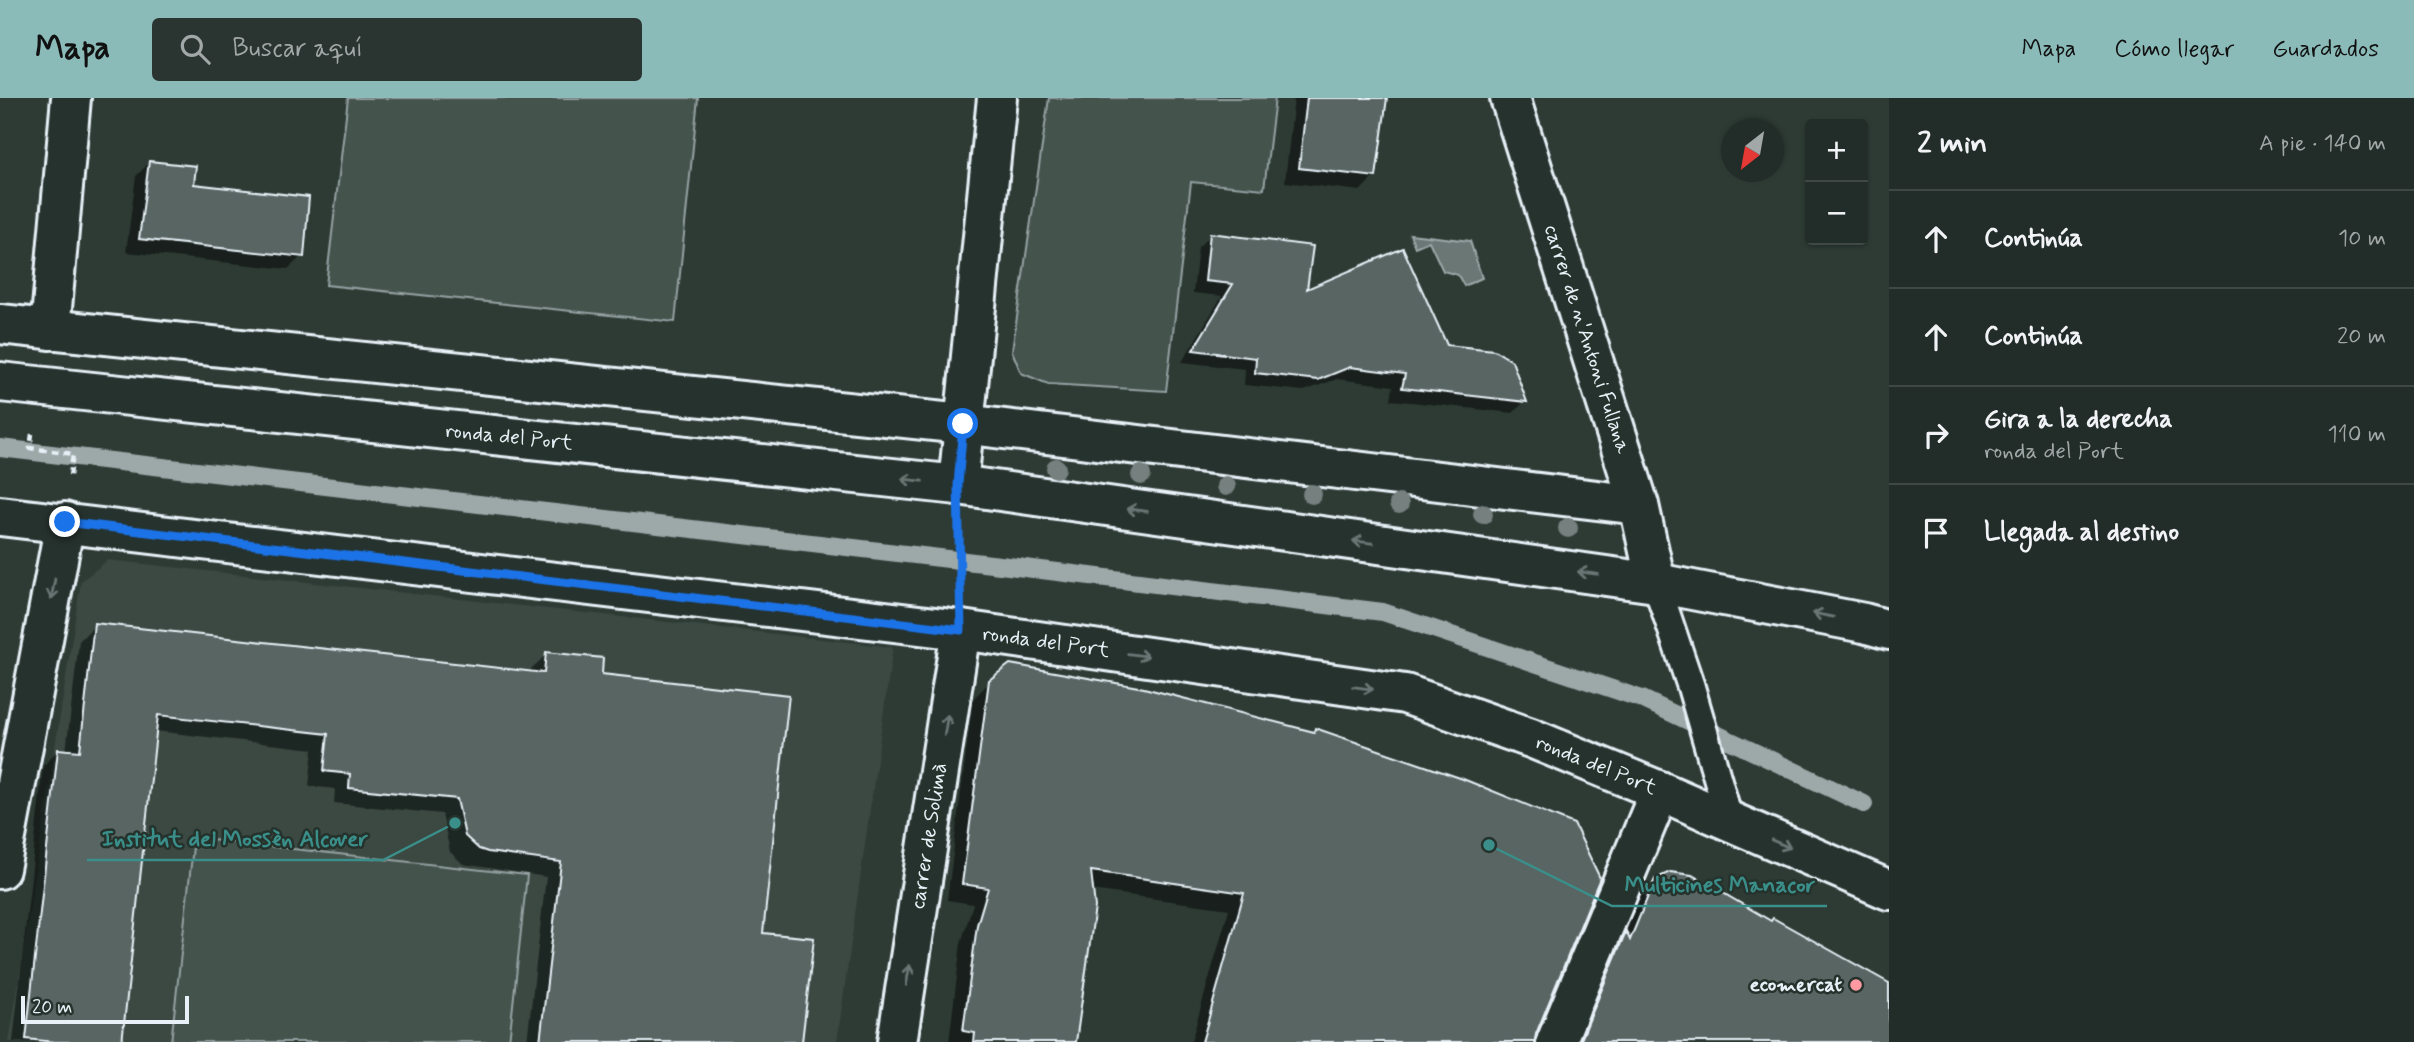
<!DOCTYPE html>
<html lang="es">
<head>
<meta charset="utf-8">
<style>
  :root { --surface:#222c28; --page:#2a3430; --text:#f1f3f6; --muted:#a2a7a8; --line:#3f4845; --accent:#8bbbb9 }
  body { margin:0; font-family:Mynerve,sans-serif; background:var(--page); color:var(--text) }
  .controls { position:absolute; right:21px; top:21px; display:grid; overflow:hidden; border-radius:7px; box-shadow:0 2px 5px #0004 }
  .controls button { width:63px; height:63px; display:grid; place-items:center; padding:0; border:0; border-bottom:2px solid var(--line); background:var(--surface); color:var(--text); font:35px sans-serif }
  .compass { position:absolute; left:1721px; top:21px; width:63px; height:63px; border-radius:50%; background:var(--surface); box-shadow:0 2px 5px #0004; rotate:211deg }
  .scale { position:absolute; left:21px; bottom:18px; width:168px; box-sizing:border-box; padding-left:7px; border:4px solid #e8f1f8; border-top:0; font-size:19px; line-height:24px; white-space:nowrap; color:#e8f1f8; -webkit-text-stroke:5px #26332d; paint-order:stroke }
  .stop { position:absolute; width:21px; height:21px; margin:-16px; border:5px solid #1a73e8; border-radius:50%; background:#fff }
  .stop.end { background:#1a73e8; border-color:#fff; box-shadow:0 2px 7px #0008 }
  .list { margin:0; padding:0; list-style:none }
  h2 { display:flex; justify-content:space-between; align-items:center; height:91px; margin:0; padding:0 28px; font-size:30px }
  h2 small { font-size:23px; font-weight:400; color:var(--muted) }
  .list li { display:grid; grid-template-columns:46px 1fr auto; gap:21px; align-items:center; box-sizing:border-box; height:98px; padding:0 28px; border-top:2px solid var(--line) }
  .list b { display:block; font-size:26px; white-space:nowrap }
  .list p { margin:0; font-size:23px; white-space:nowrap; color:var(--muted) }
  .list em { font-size:23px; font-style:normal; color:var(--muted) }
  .icon { flex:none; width:38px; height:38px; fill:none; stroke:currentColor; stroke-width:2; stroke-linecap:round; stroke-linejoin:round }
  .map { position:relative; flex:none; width:1889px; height:944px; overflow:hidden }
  header { display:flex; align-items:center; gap:42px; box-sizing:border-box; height:98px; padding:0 35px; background:var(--accent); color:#111 }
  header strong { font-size:33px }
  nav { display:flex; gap:38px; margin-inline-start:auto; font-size:24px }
  .search { width:490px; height:63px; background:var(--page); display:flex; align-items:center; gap:18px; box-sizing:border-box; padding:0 24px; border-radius:7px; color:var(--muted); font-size:26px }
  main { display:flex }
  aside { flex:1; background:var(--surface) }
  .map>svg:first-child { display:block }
  .built { fill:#3b4843 }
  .green { fill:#45524e; stroke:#96a2a3; stroke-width:2 }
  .water { fill:#6b7775; stroke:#9da8a9; stroke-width:2 }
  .shadow { fill:#0007 }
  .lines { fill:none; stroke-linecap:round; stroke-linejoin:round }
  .stream { stroke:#9da8a9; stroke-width:18 }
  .building { fill:#596563; stroke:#e8f1f8; stroke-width:2 }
  .service-casing { stroke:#e8f1f8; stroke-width:32 }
  .minor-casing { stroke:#e8f1f8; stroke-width:44 }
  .secondary-casing { stroke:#e8f1f8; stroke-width:44 }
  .path { stroke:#e8f1f8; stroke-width:4.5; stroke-dasharray:7 5; stroke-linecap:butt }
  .service { stroke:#26332d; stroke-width:26 }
  .minor { stroke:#26332d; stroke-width:38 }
  .secondary { stroke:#26332d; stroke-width:38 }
  .tree { fill:#75807f }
  .oneway { stroke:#6a7674 }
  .route { stroke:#1a73e8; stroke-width:9 }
  .poi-dot { fill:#ff9aa2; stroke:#26332d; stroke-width:2.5 }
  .labels { text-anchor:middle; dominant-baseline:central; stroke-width:5; stroke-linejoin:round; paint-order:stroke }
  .street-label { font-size:21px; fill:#e8f1f8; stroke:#26332d }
  .poi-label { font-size:21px; font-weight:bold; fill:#e8f1f8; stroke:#26332d; text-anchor:end }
  .leader { fill:none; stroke:#3a8f8a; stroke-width:2.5 }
  .callout-dot { fill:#3a8f8a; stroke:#26332d; stroke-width:2.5 }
  .callout-label { font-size:23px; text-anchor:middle; font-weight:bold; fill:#3a8f8a; stroke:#26332d; stroke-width:5; stroke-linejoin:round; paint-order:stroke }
</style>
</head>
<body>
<header>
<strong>Mapa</strong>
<div class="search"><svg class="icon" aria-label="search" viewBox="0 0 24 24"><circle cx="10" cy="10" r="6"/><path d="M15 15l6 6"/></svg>Buscar aquí</div>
<nav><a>Mapa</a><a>Cómo llegar</a><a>Guardados</a></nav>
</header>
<main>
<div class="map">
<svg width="1889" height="944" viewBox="0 0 1889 944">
  <rect width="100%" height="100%" fill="#2e3b35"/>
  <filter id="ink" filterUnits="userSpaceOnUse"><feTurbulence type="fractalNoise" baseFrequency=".0143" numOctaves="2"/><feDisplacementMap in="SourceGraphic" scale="14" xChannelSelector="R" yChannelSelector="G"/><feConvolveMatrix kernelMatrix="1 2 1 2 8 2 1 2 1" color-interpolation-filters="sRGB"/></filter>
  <g filter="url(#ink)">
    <path class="built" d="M108 462 893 549 837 944H9L81 483Z"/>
    <path class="green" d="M348 0H698L675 224 326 187Z
      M1049 0H1275L1264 91 1191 84 1166 293 1048 286 1021 275 1012 253Z
      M194 740 527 777 509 944H171Z"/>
    <path class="water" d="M1410 136 1470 143 1482 180 1464 188 1458 177 1443 173 1429 143 1415 149Z"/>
    <path class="shadow" d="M1294 0H1385L1375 78 1360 93 1285 84Z
      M150 64 192 88 302 158 288 171 126 154 136 78Z
      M1211 137 1305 193 1446 248 1525 303 1513 315 1391 302 1393 288 1337 281 1304 293 1244 287 1245 271 1182 264 1222 198 1193 195 1198 149Z
      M95 527 531 575V571L547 556 600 578 761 837 800 944H527L546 779 463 766 450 754 442 716 334 705 335 691 309 688 313 651 155 633 120 944H13L43 668 58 652 66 653 79 543Z
      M990 584 1534 935 1533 944H1191L1229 811 1091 792 1074 944H949L961 845 973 806 947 802 973 601Z
      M1671 776H1686L1770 825 1889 887V944H1571L1610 851 1624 837 1639 800 1656 783Z"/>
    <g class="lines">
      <path class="stream" d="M0 350 1017 469 1383 514 1642 601 1864 706"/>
    </g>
    <path class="building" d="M1307 0H1387L1376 79 1299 70Z
      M149 63 196 68 194 86 309 99 304 159 139 141Z
      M1210 135 1313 148 1307 191 1403 150 1447 247 1494 252 1512 263 1527 304 1402 290 1405 276 1350 269 1318 282 1255 275 1256 260 1193 252 1233 186 1205 183Z
      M94 525 544 575 546 554 603 560 602 576 789 597 763 835 814 840 802 944H540L561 764 488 754 479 751 465 738 457 701 349 690 350 676 324 673 328 636 158 617 122 944H55L26 941 58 651 80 653Z
      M1010 566 1144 590 1314 634 1315 630 1463 681 1574 726 1600 780 1536 936 1535 944H1202L1244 795 1091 773 1095 809 1076 944H974L975 935 963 933 977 827 988 790 962 786 989 582Z
      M1670 774 1692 777 1771 823 1773 820 1889 885V944H1580L1626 833 1630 842 1655 781Z"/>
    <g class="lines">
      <g class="service-casing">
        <path id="service" d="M1656 485 1691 589 1730 724"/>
      </g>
      <g class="minor-casing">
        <path id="minor" d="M1510 0 1639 407 1656 485
          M0 226 963 326 1639 407
          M50 232 71 0
          M958 387 997 0
          M0 771 65 424
          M897 944 961 532
          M1556 944 1660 693"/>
      </g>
      <g class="secondary-casing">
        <path id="secondary" d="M0 284 958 387 1656 485 1864 525 1889 532
          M0 418 961 532 1405 596 1531 640 1660 693 1889 792"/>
      </g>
      <path class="path" d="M32 336 30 350 73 356 70 378
        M959 435 960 482"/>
      <use href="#service" class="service"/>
      <use href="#minor" class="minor"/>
      <use href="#secondary" class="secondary"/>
    </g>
    <g class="tree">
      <circle cx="1056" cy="370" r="10"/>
      <circle cx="1141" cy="377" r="10"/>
      <circle cx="1226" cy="388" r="10"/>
      <circle cx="1312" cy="396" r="10"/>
      <circle cx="1399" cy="406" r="10"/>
      <circle cx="1483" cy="416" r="10"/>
      <circle cx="1568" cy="430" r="10"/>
    </g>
    <defs><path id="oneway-shaft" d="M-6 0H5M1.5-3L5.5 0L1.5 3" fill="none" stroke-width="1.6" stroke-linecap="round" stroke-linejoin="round" transform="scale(1.75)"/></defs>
    <g class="oneway">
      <use href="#oneway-shaft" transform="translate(912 382) rotate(-174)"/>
      <use href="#oneway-shaft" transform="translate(1137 412) rotate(-172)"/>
      <use href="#oneway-shaft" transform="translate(1363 444) rotate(-172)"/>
      <use href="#oneway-shaft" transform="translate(1588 475) rotate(-172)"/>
      <use href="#oneway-shaft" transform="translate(53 491) rotate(101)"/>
      <use href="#oneway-shaft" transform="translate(1823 517) rotate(-169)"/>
      <use href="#oneway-shaft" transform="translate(1138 557) rotate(8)"/>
      <use href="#oneway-shaft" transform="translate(1363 590) rotate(8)"/>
      <use href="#oneway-shaft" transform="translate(946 627) rotate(-81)"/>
      <use href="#oneway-shaft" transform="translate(1781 746) rotate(23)"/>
      <use href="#oneway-shaft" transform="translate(908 877) rotate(-81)"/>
    </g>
  </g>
  <g class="lines" filter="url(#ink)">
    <path class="route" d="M65 424 961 532 958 387 963 326"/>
  </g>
  <circle class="poi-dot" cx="1856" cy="887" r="7"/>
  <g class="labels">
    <g class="street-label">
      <text transform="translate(1587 241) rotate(72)">carrer de n'Antoni Fullana</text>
      <text transform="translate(509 339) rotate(6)">ronda del Port</text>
      <text transform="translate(1046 544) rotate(8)">ronda del Port</text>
      <text transform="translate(1596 667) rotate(22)">ronda del Port</text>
      <text transform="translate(929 738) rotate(-81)">carrer de Solimà</text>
    </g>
    <g class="poi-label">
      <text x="1842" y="887">ecomercat</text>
    </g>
  </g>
  <path class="leader" d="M455 725L383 762H87M1489 747L1612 808H1827"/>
  <g class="callout-dot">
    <circle cx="455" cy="725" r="7"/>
    <circle cx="1489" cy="747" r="7"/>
  </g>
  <g class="callout-label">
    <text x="235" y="748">Institut del Mossèn Alcover</text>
    <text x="1720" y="794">Multicines Manacor</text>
  </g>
</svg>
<div class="controls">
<button>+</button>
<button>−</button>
</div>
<svg class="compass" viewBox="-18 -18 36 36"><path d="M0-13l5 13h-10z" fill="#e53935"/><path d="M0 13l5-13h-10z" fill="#a2a7a8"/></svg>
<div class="scale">20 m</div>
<div class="stop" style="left:963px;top:326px"></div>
<div class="stop end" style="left:65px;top:424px"></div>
</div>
<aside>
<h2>2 min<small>A pie · 140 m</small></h2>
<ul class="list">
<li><svg class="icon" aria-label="ahead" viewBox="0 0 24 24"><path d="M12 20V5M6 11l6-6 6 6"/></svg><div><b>Continúa</b></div><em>10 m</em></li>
<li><svg class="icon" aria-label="ahead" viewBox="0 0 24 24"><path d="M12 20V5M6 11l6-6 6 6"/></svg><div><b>Continúa</b></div><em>20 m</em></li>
<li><svg class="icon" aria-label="right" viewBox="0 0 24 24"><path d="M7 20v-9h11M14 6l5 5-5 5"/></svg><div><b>Gira a la derecha</b><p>ronda del Port</p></div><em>110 m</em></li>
<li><svg class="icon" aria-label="arrive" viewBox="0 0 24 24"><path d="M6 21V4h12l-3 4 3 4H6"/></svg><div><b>Llegada al destino</b></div></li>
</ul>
</aside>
</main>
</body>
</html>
